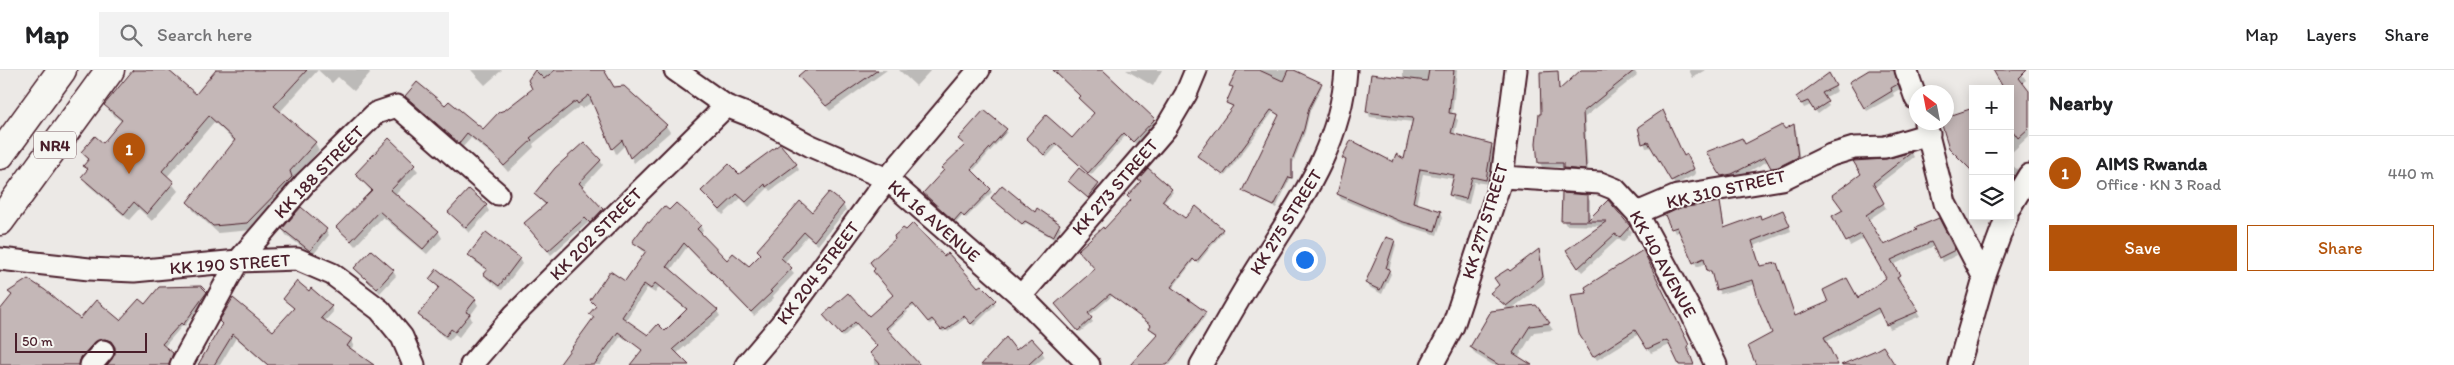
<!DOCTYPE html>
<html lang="en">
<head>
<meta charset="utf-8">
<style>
  :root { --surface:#fff; --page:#f2f2f2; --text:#202124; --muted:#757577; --line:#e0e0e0; --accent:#b45309 }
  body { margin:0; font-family:Itim,sans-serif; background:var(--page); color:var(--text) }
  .controls { position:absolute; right:15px; top:15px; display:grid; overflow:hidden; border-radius:0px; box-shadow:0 2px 12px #0003 }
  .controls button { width:45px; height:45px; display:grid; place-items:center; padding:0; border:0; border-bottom:1px solid var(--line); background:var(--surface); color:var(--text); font:25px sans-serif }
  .compass { position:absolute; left:1909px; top:15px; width:45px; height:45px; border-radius:50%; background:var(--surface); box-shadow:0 2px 12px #0003; rotate:328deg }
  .scale { position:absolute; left:15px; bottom:12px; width:132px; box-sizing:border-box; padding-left:5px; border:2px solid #4a1f2b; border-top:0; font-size:14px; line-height:18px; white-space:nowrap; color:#4a1f2b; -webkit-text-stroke:4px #f6f6f2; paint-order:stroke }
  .you { position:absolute; left:1304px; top:189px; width:18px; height:18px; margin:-12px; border:4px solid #fff; border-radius:50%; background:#1a73e8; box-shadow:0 0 0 8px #1a73e833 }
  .badge { display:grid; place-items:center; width:32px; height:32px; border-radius:50%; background:var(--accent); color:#fff; font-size:16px; font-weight:700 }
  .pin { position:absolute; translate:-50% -41px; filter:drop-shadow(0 1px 2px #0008) }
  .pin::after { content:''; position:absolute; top:26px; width:18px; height:15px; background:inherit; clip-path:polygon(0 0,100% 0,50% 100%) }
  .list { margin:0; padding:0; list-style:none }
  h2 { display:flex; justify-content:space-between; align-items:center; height:65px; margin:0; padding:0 20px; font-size:21px }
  h2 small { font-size:16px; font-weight:400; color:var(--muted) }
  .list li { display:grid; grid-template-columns:32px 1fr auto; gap:15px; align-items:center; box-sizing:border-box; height:75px; padding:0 20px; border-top:1px solid var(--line) }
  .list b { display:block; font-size:19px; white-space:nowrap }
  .list p { margin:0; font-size:16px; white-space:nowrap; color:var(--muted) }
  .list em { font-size:16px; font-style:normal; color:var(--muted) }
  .actions { display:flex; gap:10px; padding:15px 20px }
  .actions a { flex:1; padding:11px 0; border:1px solid var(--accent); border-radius:0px; text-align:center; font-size:18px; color:var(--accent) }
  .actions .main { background:var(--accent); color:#fff }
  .icon { flex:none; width:28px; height:28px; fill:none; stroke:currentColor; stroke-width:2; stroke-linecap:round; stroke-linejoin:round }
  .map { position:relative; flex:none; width:2029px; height:295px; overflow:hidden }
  header { display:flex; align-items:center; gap:30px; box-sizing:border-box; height:70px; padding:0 25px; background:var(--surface); border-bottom:1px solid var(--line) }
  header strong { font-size:24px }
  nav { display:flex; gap:28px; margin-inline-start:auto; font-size:18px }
  .search { width:350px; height:45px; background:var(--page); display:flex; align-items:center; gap:12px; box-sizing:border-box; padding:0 18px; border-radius:0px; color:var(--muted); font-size:19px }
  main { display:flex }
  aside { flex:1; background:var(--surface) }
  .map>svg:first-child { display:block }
  .shadow { fill:#0003 }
  .building { fill:#c4b7b7; stroke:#4a1f2b; fill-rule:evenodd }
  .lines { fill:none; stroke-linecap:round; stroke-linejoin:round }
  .minor-casing { stroke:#4a1f2b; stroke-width:25 }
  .highway-casing { stroke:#4a1f2b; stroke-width:31 }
  .minor { stroke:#f6f6f2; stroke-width:21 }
  .highway { stroke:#f6f6f2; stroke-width:28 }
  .labels { text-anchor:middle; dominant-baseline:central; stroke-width:4; stroke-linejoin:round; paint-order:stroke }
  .shield { fill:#f6f6f2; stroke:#7e6067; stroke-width:1 }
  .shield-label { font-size:16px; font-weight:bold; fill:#4a1f2b }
  .street-label { font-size:18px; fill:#4a1f2b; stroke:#f6f6f2 }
</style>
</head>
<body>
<header>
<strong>Map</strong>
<div class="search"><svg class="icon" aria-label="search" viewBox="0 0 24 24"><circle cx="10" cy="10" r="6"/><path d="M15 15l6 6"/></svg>Search here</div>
<nav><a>Map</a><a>Layers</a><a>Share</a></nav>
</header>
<main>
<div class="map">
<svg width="2029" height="295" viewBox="0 0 2029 295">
  <rect width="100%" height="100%" fill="#ece9e6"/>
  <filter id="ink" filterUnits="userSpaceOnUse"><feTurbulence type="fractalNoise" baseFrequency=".02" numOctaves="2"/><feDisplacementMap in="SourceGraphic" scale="10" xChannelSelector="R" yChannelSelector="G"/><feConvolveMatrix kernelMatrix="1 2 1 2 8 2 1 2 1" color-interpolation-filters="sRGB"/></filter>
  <g filter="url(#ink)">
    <path class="shadow" d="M135 0H166L196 26 218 0H368L370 3 354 21 338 7 332 13 318 0 280 42 315 73 319 80 294 109 295 115 252 160 218 163 193 140 189 132 235 72 214 52 167 107 178 121 152 151 139 139 129 150 87 114 83 107 88 101 85 96 89 91 83 83 104 75 122 52 110 42 106 35Z
      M471 0H502L485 15Z
      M537 0H603L614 19 624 18 666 56 670 62 634 93 625 75 616 84 593 31 582 39 580 36 533 74 534 77 508 102 496 88 471 68 462 78 410 32 406 27 445 37 483 60 533 19 530 10Z
      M807 0H887L830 41 800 6Z
      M899 0H931L916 16Z
      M1052 0H1085L1156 53 1136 74 1126 65 1091 105 1057 76 1047 87 1028 68 1073 70 1095 44 1081 31 1079 28 1081 27Z
      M1126 0H1162L1153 16Z
      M1238 0H1291L1322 16 1310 41 1305 62 1293 93V109H1290L1276 138 1243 121 1280 46 1273 42 1225 106 1198 86 1234 38 1227 33 1234 19 1231 16Z
      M1403 0H1457L1452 45 1458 50 1454 65 1491 75 1494 80 1489 114 1474 112 1469 134 1453 130 1450 125 1454 109 1423 104 1416 134 1441 142 1443 147 1437 165 1404 155 1341 129 1338 124 1346 93 1344 88 1393 93 1405 91 1413 52 1370 47 1368 42 1403 9Z
      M1595 0H1634L1637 5 1585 47 1588 104 1567 102 1564 97H1542L1540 93 1542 45 1557 3 1560 20Z
      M1689 0H1706L1693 8Z
      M1867 0H1897L1896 4 1900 19 1893 23 1894 26 1867 41 1850 12 1868 2Z
      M1995 0H2019L2026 10 2022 13 2029 23V66L2010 84V19Z
      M1829 5 1837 21 1824 28 1829 36 1818 44 1811 35 1804 38 1798 27Z
      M1973 39V103L1951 78 1946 52Z
      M1794 55 1796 60 1800 93 1775 103 1768 91 1735 109 1725 111 1708 82 1745 76Z
      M1639 57 1690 91 1696 104 1675 115 1652 77 1646 78Z
      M1006 60 1007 62 972 102 992 122 966 148 963 145 956 153 924 124 966 76 959 69Z
      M389 70 418 101 395 125 438 161 442 168 427 184 383 147 355 176 338 157 372 122 356 104Z
      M1912 83 1914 87 1874 118 1886 138 1868 150 1883 177 1941 155 1957 185 1943 192 1934 176 1893 195 1901 211 1899 212 1920 246 1890 259 1881 242 1826 272 1837 295H1753L1757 293 1773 264 1756 214 1720 224 1706 193 1697 197 1681 161 1675 163 1667 145 1720 133 1725 159 1786 147 1791 161 1754 176 1761 197 1777 194 1779 199 1795 247 1857 229 1887 208 1865 168 1850 176 1833 147 1845 140 1886 91Z
      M600 90 603 95 582 118 605 145 593 157 589 152 551 185 526 153 546 136 535 124Z
      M796 94 799 100 770 121 768 118 749 137 741 128 723 145 702 121 739 106Z
      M2010 94 2017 99 2021 105 2010 121Z
      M1148 99 1173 122 1163 133 1185 150 1222 160 1223 162 1198 193 1194 190 1172 219 1206 245 1170 295H1132L1159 265 1152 261V256L1112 226 1089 246 1093 252 1080 262 1058 237 1096 199 1079 181 1104 160 1132 130 1142 112 1140 109Z
      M1079 100 1100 118 1090 130 1070 112Z
      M1587 126 1590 131V149L1608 132 1632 162 1623 172 1618 169 1582 202 1570 185 1602 156 1566 155 1563 150Z
      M994 130 1035 144 1037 140 1061 158 1054 169 1026 153 1024 155Z
      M843 135 846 140 818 175 807 166 784 193 794 204 773 226 774 228 754 246 687 177 670 201 717 241 720 246 676 284 686 295H633L688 241 659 217 655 223 647 218 625 251 635 261 627 271 621 266 600 295H560L593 249 590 244 596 237 592 230 625 213 646 184 634 172 700 155 703 161 700 164 727 191 749 198 761 185 758 180 812 143Z
      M486 136 489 141 469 163 450 143Z
      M301 139 326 160 329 165 313 185 286 165 283 160Z
      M1394 171 1396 175 1389 200 1391 204 1382 224 1369 217 1366 213Z
      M1539 181 1541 185 1545 213 1510 240 1536 236 1553 260 1534 262 1518 288 1523 295H1493L1475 284 1471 277 1509 240 1492 223 1510 203Z
      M470 185 519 189 522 194 502 220 487 209 484 204 487 201 473 190Z
      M1645 186 1691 280 1689 281 1694 295H1680L1670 275 1651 283 1639 264 1597 290 1580 264 1588 224Z
      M944 188 996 234 974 256 966 248 948 262 947 260 943 262 934 251 930 254 916 236 906 240 908 242 887 261 920 295H874L878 277 857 254 843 267 826 248H869Z
      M356 198 393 201 396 206 380 223Z
      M430 209 475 230 478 235 470 246 472 250 459 267 455 264 449 271 423 250 420 245 440 219Z
      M10 222 80 251 120 252 145 235 206 222 208 225 185 256 183 255 164 277 174 287 171 295H108L117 283 113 274 107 271 95 275 81 295H0V242L13 226Z
      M285 229 331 237 333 242 324 252 351 270 354 275 350 280 372 295H267L236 268 220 295H199L223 255 273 262 294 239Z
      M1016 282H1042L1045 287 1035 295H983Z"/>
    <path class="building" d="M133 0H168L196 24 216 0H307L274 36 316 72 290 101 292 107 247 153 213 156 187 132 235 70 209 46 162 101 174 112 147 144 134 132 124 144 81 107 88 99 83 96 89 89 81 82 95 66 103 73 122 50 104 35Z
      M535 0 544 9 555 0H604L614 17 624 16 667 55 630 88 622 70 612 79 589 25 578 34 576 31 530 68 532 70 504 96 491 82 467 63 459 73 405 26 417 12 445 35 449 31 483 59 499 42 505 40 532 19 528 10Z
      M805 0H878L826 36 798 6Z
      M1053 0H1103L1155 49 1133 72 1124 63 1088 103 1055 73 1044 85 1026 68 1046 45 1072 68 1094 43 1078 28 1080 26Z
      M1237 0H1259L1283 11 1288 0H1294L1322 13 1309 38 1304 59 1292 90V108L1289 107 1274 136 1242 121 1279 45 1271 40 1223 105 1197 86 1233 36 1226 33 1233 17 1229 16Z
      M1429 0H1454L1449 43 1456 44 1451 63 1492 74 1486 110 1472 107 1466 129 1449 125 1454 105 1420 99 1413 132 1441 141 1435 161 1400 151 1337 124 1346 90 1342 88 1351 70 1393 92 1396 84 1404 89 1413 48 1366 42 1371 4 1427 11Z
      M1581 0H1635L1583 42 1586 100 1563 98V93H1538L1536 73 1539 44H1541L1540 2 1558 1 1559 20Z
      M1869 0H1894L1898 14 1891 18 1892 21 1864 38 1849 12Z
      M1993 0H2027L2019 8 2029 21V58L2018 68 2010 57V19H2004Z
      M1829 3 1836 16 1822 23 1828 32 1814 41 1808 31 1801 34 1796 27Z
      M1973 38V102L1949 78 1941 52H1946V47Z
      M984 40 1007 59 971 99 991 119 964 147 961 143 954 151 923 123 944 100 941 98 965 75 958 69Z
      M1663 40 1684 86 1687 84 1694 99 1671 111 1648 72 1642 74 1638 57Z
      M1794 54 1798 87 1778 97 1771 98 1765 87 1732 104 1721 106 1706 82 1742 68 1745 74 1782 55 1785 59Z
      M389 68 416 94 391 120 439 161 423 179 379 141 351 171 336 157 372 120 355 104Z
      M584 72 601 90 579 113 603 139 590 153 585 148 548 181 524 153 546 134 534 124 555 98Z
      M780 74 797 94 766 117 765 114 746 132 737 124 720 140 701 121 729 94 739 104Z
      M1912 82 1873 113 1884 133 1866 145 1884 175 1917 160 1915 158 1939 148 1955 180 1939 188 1931 172 1891 190 1900 205 1897 207 1919 241 1886 255 1878 238 1824 267 1838 295H1756L1748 276 1772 263 1759 232 1753 210 1716 220 1711 201H1707L1704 188 1693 193 1677 157 1671 159 1665 145 1680 138 1720 132 1724 158 1760 145 1761 149 1783 140 1790 156 1752 171 1760 196 1777 193 1795 246 1828 232 1823 220 1847 208 1858 228 1886 208 1861 164 1846 172 1832 146 1843 140 1832 125 1861 104 1853 91 1886 89Z
      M1079 98 1099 114 1088 128 1068 111Z
      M1148 98 1172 119 1162 131 1185 148 1196 136 1223 159 1196 192 1193 189 1171 217 1206 242 1167 295H1130L1158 264 1149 258 1151 255 1110 224 1088 243 1092 248 1078 261 1055 234 1095 199 1078 180 1103 157 1104 159 1131 130 1127 126 1141 111 1138 109Z
      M1002 115 1035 142 1037 138 1060 154 1053 167 1025 151 1022 154 991 128Z
      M469 119 487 135 466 158 448 142Z
      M829 122 844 134 814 171 804 162 781 188 792 198 770 221 772 222 751 242 684 173 667 196 718 240 673 279 689 295H630L642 280 618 262 594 295H559L594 247 589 244 596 236 590 230 610 201 625 211 646 181 632 172 647 152 649 153 664 136 669 140 676 133 701 155 697 159 727 190 733 183 749 196 761 184 757 180 800 131 812 142ZM655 213 687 239 665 261 658 254 648 265 622 247 644 214 651 219Z
      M1562 123 1588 125V150L1608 130 1630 156 1620 167 1615 164 1578 198 1566 180 1607 151H1561Z
      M301 137 327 159 310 181 282 159Z
      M913 153 944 186 948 183 978 217 981 215 996 230 971 254 964 246 946 260 944 258 941 260 932 249 928 252 913 234 886 258 920 295H881L870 283 877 276 855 252 841 265 823 245 848 223 869 246 893 225 873 201 875 199 870 192 895 169 894 166 903 158 906 160Z
      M486 162 520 188 499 216 483 204 487 199 468 185Z
      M1386 167 1395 170 1386 198 1390 199 1380 220 1365 213Z
      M1539 179 1543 207 1506 236 1490 223 1499 215 1494 208 1508 199 1510 201Z
      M371 180 394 200 377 219 354 198Z
      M1643 180 1689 275 1687 276 1694 295H1679L1667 270 1647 279 1635 260 1593 287 1579 264 1571 225 1587 223 1585 217Z
      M437 199 476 229 466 242 470 244 455 262 451 259 446 266 418 245 439 217 429 209Z
      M28 209 45 220 80 249 96 230 120 250 139 229 145 234 159 217 201 216 207 222 183 255 181 253 162 274 173 283 169 295H107L115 284V277L111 271 105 269 94 273 81 287 79 295H0V240L12 225 8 222Z
      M297 211 309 221 311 218 332 236 321 248 352 269 347 276 374 295H268L233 264 214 295H198L222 254 219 251 233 228 273 261 294 238 283 229Z
      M1536 235 1550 253 1530 256 1513 283 1532 295H1499L1470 277 1491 241Z
      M1006 267 1016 280 1031 268 1043 281 1028 295H981Z
      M1883 276 1895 295H1841L1876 280Z"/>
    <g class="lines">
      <g class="minor-casing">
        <path id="minor" d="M675 0 726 36 762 50 811 76 887 109 1021 226 1089 295
          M1906 0 1916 29
          M1925 53 1945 133 1984 208
          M1502 107 1600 113 1615 119 1637 143 1690 240 1716 295
          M2010 137 2029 105
          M1637 143 1677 126 1782 109 1831 85 1854 78 1885 77 1929 64
          M0 189 89 199 134 201 238 191 297 189 332 204 380 240 402 267 414 295
          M1021 226 1166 58 1186 24 1196 0
          M91 295 103 281
          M181 295 238 191 305 113 376 43 397 36 498 124
          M471 295 514 245 726 36
          M746 295 781 254 887 109 979 0
          M1201 295C1221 261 1240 226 1261 193 1300 131 1341 76 1346 0
          M1432 295 1453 256 1502 107 1516 0
          M1959 295 1984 208 2007 146"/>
      </g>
      <g class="highway-casing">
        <path id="highway" d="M0 85 62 0
          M0 151 110 0"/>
      </g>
      <use href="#minor" class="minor"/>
      <use href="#highway" class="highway"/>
    </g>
  </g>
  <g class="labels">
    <rect class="shield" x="34" y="61.5" width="42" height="27" rx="4"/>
    <g class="shield-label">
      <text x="55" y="75">NR4</text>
    </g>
    <g class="street-label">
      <text transform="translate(319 102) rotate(-46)">KK 188 STREET</text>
      <text transform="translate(1115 117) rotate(-49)">KK 273 STREET</text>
      <text transform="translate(1726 119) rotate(-13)">KK 310 STREET</text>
      <text transform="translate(934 151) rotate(41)">KK 16 AVENUE</text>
      <text transform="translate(1485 151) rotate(-73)">KK 277 STREET</text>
      <text transform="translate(1286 152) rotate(-58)">KK 275 STREET</text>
      <text transform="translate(596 164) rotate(-45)">KK 202 STREET</text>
      <text transform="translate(230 194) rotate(-4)">KK 190 STREET</text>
      <text transform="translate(1663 194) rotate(61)">KK 40 AVENUE</text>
      <text transform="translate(818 203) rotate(-53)">KK 204 STREET</text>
    </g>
  </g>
</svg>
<div class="controls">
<button>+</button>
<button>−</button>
<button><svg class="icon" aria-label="layers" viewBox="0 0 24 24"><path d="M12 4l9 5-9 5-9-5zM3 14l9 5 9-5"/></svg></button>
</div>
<svg class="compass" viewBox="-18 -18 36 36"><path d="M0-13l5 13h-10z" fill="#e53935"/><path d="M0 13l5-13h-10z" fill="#757577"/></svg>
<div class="scale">50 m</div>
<div class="you"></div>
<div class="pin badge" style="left:129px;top:104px">1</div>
</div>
<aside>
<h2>Nearby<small></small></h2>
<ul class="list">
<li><span class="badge">1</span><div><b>AIMS Rwanda</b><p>Office · KN 3 Road</p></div><em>440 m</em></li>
</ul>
<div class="actions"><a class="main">Save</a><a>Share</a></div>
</aside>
</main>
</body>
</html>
